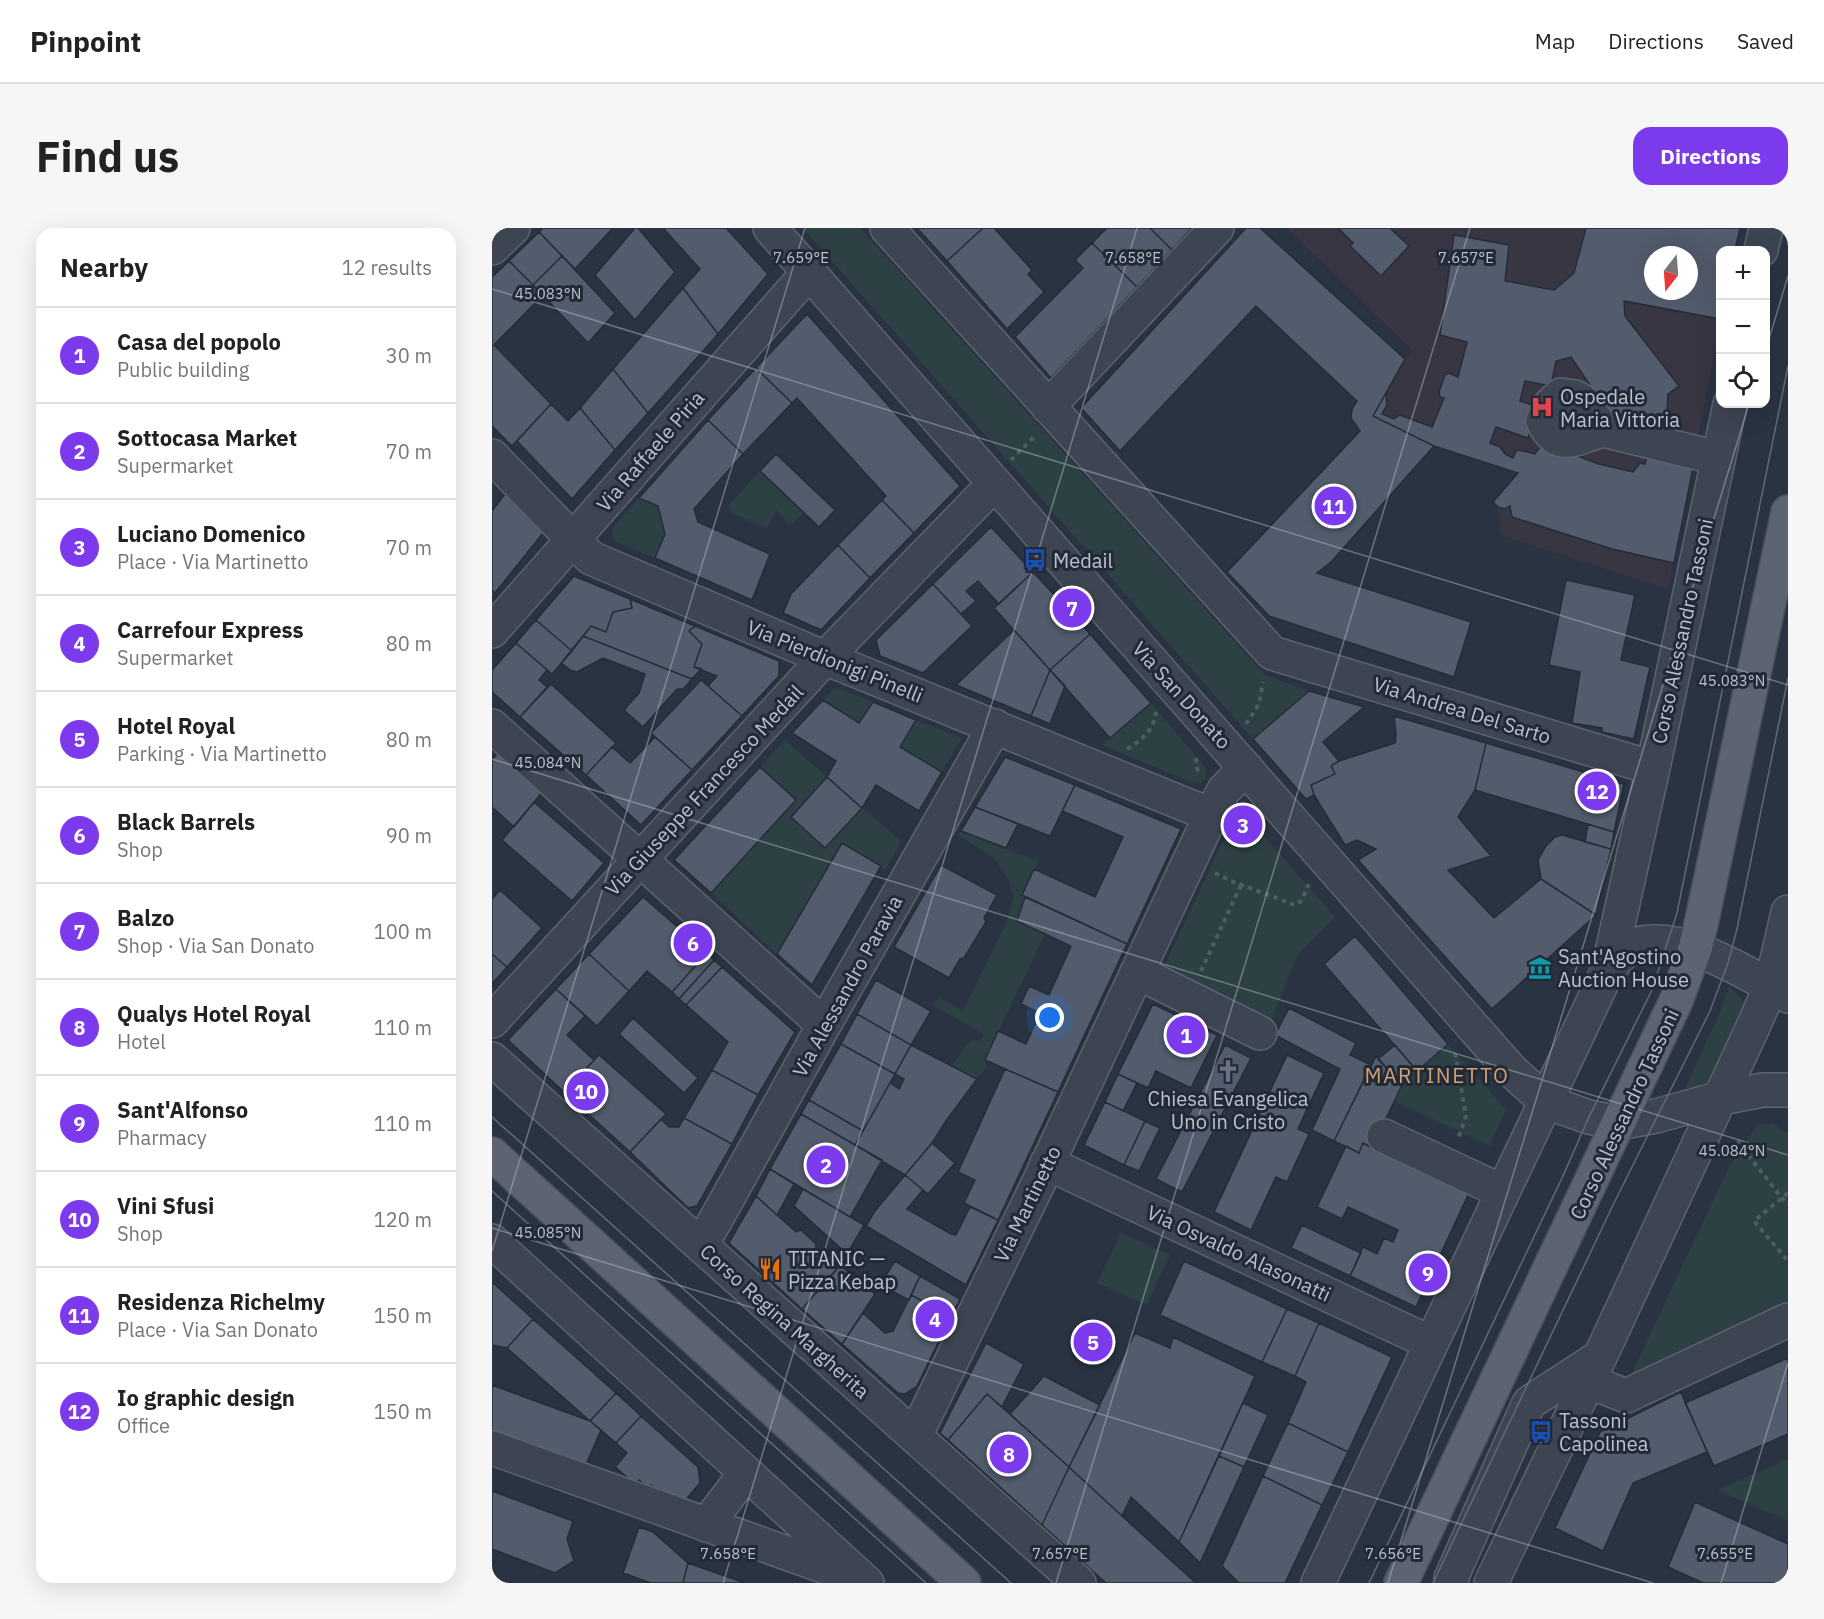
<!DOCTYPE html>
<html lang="en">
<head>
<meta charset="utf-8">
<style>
  :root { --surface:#fff; --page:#f6f6f6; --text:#222; --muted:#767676; --line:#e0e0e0; --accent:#7c3aed }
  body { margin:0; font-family:"IBM Plex Sans",sans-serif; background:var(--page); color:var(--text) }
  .controls { position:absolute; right:18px; top:18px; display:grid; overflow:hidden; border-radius:12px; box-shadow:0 6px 24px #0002 }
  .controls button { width:54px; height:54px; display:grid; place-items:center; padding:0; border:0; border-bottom:2px solid var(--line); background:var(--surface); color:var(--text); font:30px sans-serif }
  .compass { position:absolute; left:1152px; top:18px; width:54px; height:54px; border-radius:50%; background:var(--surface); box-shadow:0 6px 24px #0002; rotate:197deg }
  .you { position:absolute; left:558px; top:790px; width:21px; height:21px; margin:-15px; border:4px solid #fff; border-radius:50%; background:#1a73e8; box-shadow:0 0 0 9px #1a73e833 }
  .badge { display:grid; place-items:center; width:39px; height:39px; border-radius:50%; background:var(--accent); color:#fff; font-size:20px; font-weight:700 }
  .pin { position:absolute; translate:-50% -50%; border:3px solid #fff; box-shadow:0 2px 6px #0006 }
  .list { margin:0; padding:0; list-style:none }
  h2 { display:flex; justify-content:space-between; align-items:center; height:78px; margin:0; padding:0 24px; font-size:26px }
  h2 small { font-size:20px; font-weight:400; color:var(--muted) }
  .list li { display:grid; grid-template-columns:39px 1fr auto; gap:18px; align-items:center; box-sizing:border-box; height:96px; padding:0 24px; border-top:2px solid var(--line) }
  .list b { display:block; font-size:22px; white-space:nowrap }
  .list p { margin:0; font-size:20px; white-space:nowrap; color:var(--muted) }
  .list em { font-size:20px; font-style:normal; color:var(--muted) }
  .icon { flex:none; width:33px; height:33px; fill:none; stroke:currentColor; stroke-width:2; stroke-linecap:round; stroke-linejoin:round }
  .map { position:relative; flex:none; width:1296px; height:1355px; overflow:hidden; border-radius:18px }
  header { display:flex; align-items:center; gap:36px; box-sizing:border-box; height:84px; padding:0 30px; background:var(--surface); border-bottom:2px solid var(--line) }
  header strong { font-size:28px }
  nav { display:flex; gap:33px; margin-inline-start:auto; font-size:21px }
  .intro { display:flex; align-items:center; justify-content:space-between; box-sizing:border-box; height:144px; padding:0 36px }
  h1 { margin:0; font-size:42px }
  .button { padding:15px 27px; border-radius:18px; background:var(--accent); color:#fff; font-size:21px; font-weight:700 }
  main { display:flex; gap:36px; padding:0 36px }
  aside { flex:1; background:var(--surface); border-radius:18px; box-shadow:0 6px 24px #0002 }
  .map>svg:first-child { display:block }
  .medical { fill:#383643; fill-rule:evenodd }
  .green { fill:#2d4144 }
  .building { fill:#535c6d; stroke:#252c39; stroke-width:1.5; fill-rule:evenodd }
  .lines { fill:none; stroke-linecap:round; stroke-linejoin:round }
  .minor-casing { stroke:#5c636f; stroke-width:36 }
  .major-casing { stroke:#484e5b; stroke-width:36 }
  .path { stroke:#4c5e62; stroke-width:4; stroke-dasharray:4.5 4.5; stroke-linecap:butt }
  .minor { stroke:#3e4552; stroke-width:33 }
  .major { stroke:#5c6472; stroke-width:33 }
  .tram { stroke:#616978; stroke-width:1.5 }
  .ticks { fill:none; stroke:#bbc1cc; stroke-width:1.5; stroke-opacity:0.45 }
  .labels { text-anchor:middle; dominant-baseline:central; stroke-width:6; stroke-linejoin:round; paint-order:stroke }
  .poi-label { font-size:20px; fill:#bbc1cc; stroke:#232a37; text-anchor:start }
  .street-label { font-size:20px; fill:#bbc1cc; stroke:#232a37 }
  .neighbourhood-label { font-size:21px; letter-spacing:1.5px; fill:#cea074; stroke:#232a37 }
  .ticks-label { font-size:15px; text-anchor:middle; fill:#bbc1cc; stroke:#232a37; stroke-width:6; stroke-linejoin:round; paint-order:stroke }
</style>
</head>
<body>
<header>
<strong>Pinpoint</strong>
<nav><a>Map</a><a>Directions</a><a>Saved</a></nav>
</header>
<div class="intro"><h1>Find us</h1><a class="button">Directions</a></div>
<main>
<aside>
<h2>Nearby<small>12 results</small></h2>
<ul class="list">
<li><span class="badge">1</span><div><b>Casa del popolo</b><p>Public building</p></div><em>30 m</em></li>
<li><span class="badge">2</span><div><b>Sottocasa Market</b><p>Supermarket</p></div><em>70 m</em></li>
<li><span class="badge">3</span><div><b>Luciano Domenico</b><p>Place · Via Martinetto</p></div><em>70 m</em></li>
<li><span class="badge">4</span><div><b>Carrefour Express</b><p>Supermarket</p></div><em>80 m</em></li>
<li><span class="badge">5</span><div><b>Hotel Royal</b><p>Parking · Via Martinetto</p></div><em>80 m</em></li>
<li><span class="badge">6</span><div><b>Black Barrels</b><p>Shop</p></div><em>90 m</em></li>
<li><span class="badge">7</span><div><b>Balzo</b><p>Shop · Via San Donato</p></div><em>100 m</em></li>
<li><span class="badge">8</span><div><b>Qualys Hotel Royal</b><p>Hotel</p></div><em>110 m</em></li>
<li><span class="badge">9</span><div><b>Sant'Alfonso</b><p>Pharmacy</p></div><em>110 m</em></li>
<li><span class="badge">10</span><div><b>Vini Sfusi</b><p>Shop</p></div><em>120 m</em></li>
<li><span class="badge">11</span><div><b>Residenza Richelmy</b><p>Place · Via San Donato</p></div><em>150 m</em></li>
<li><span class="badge">12</span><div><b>Io graphic design</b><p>Office</p></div><em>150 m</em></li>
</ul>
</aside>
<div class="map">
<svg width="1296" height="1355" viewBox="0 0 1296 1355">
  <rect width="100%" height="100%" fill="#2a3342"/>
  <path class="medical" d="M795 0H1248L1243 22H1228V97L1176 361 1009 307 1006 279 1001 274 1026 245 942 218 881 188 913 131 921 123ZM1161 27H1197V63H1161Z"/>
  <path class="green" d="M311 0H368L773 447 817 463 761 511Z
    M268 243 312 285 298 298 284 282 275 300 240 285 236 278Z
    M147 270 166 278 173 306 163 330 122 313 120 301Z
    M344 459 381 474 367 495 331 472Z
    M659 475 713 539 714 550 710 555 698 554 610 517Z
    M424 492 470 510 450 544 408 519Z
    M293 512 335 549 299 588 332 620 370 580 409 613 394 641 350 615 285 726 219 665 303 572 268 539Z
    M747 579 843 689 806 726 778 795 670 743Z
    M469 603 546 633 530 667 533 669 526 692 553 706 493 831 495 839 485 851 460 838 472 820 482 811 488 813 492 806 442 778 446 769 471 783 513 698 522 669 515 649 502 630 466 607Z
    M1237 759 1256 777 1229 844 1210 861 1193 860 1225 791Z
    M956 816 1014 882 998 918 902 873 910 857Z
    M1266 896H1280L1296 905V1077L1138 1149 1236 941Z
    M629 1005 678 1027 655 1077 605 1055Z
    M1296 1231V1293L1225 1262Z"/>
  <path class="building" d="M51 0H121L83 41 47 4Z
    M143 0H146L183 44 143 92 103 47Z
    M171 0H234L276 46 226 106 191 60 208 41Z
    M425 0H491L455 33Z
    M491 0H502L540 42 536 46 552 64 515 101 455 33Z
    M615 0H658L680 22 645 59 600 15Z
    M658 0H700L680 22Z
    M754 0H768L913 131 881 188 942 218 839 334 825 345 979 394 962 449 777 388 735 344 868 203 859 190 860 181 865 173 764 78 628 223 589 180Z
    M846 0H898L917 18 889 48 858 18 861 15Z
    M1094 0H1248L1243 22H1228V91L1132 73 1133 88 1187 158 1176 166 1175 184 1150 200H1127L1079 129 1064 133 1059 158 1033 153 1028 173 1046 179 1036 210 1004 199 998 215 1008 219 1013 226 1021 230 1024 223 1027 222 1043 226 1051 215 1107 236 1141 244 1148 235 1153 236 1155 226 1202 235 1182 335 1120 321 1020 289 1018 278 1013 281 1006 279 1001 274 1026 245 942 218 881 188 894 165 895 177 890 186 902 191 908 187 940 199 952 170 948 169 947 164 953 147 957 145 966 149 975 114 948 107 962 7 1017 17 1013 53 1062 62 1082 45ZM1161 27H1197V63H1161Z
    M47 4 70 28 41 57 17 33Z
    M600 15 645 59 559 150 523 109 591 40 583 32Z
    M70 28 123 85 96 115 41 57Z
    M17 33 51 67 2 117 59 176 20 218 0 198V49Z
    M191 60 226 106 156 185 121 141Z
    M315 86 468 258 422 305 390 272 394 268 305 170 300 175 264 140Z
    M264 140 300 175 251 226 216 192Z
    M121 141 156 185 123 222 88 180Z
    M59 176 76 193 88 180 123 222 80 271 25 213Z
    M216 192 251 226 202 281 206 294 278 326 260 372 163 330 173 306 166 278 147 270Z
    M284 226 343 282 327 299 268 243Z
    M13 266 51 305 3 365 0 362V283Z
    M390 272 422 305 378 350 346 317Z
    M499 299 541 344 507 376 486 353 474 363 484 373 469 386 441 356Z
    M346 317 378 350 329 402 291 385 299 366Z
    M541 344 598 406 558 442 502 380Z
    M82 348 138 371 140 380 121 384 114 404 99 398 80 423 44 392Z
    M1074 352 1143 367 1129 432 1158 439 1142 511 1110 504V500L1080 495 1088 444 1057 437Z
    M441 356 480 398 431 445 388 428 384 412Z
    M138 371 203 398 197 403 210 416 202 439 209 441 200 451 91 408 99 398 114 404 121 384 140 380Z
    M44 392 80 423 60 446 24 415Z
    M203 398 287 433V448L250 488 216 458 225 448 202 439 210 416 197 403Z
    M522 402 558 442 539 488 464 457Z
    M598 406 659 475 618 510 558 442Z
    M91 408 200 451 191 461H185L151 499 132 482 147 465 153 446 111 430 85 444 80 443 69 435Z
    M24 415 55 442 47 452 55 459 28 489 0 464V442Z
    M558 442 573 458 558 496 539 488Z
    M209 452 250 488 200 542 159 505Z
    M59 456 124 515 94 547 28 489Z
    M817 463 872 479 831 514 847 533 839 538 843 546 819 557 822 567 814 571 761 511Z
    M331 472 367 495 381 474 424 492 408 519 450 544 427 583 384 557 370 580 335 549 344 533 300 505Z
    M902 488 994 515 983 562 966 589 999 628 956 642 1002 690 1049 651 1104 687 1000 781 866 632 884 621 865 612 853 617 822 567 819 557 843 546 839 538 847 533 903 515 904 506Z
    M163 509 200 542 149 597 94 547 120 519 138 535Z
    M994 515 1132 556 1122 604 983 562Z
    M8 522 52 562 22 599 0 579V532Z
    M513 529 583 557 558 608 483 579Z
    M268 539 304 572 219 665 182 632Z
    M335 549 370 580 333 620 299 589Z
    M583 557 689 601 635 716 530 667 542 641 603 669 631 609 570 583Z
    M42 574 112 635 80 673 10 612Z
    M483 579 526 596 514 620 469 603Z
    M1096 596 1122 604 1119 621 1093 614Z
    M1070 607 1119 621 1104 687 1049 651 1046 632 1054 618 1063 609Z
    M350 615 389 638 320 757 285 726Z
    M449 637 505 667 492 690 494 694 472 730 468 731 457 750 402 719Z
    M8 662 50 700 15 739 0 726V671Z
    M151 669 215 725 180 764 155 743 137 763 97 726Z
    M533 669 635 716 566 864 493 832 506 803 534 816 548 785 529 776 537 758 557 767 579 718 525 693Z
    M863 708 956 816 925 843 832 736Z
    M215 725 222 732 187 771 180 764Z
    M0 726 15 739 0 756Z
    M97 726 137 763 105 798 64 761Z
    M222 732 230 739 194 777 187 771Z
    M230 739 303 804 266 867 220 842 236 814 194 777Z
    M384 752 439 783 419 817 365 786Z
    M64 761 93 788 75 807 102 832 72 864 16 812Z
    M661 776 725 807 699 860 664 843 656 860 626 846Z
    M797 780 864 815 858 827 879 837 842 913 820 902 848 841 783 807Z
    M365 786 419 817 403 846 349 816Z
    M141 790 206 850 192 865 127 806Z
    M349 816 403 846 371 903 317 872Z
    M419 817 485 851 454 893 440 915 413 947 363 917 398 855 407 861 412 851 403 846Z
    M733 817 759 830 690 964 664 951Z
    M903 817 925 843 910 857 886 831Z
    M107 827 174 886 138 924 72 864Z
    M795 827 832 845 806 901 817 906 795 954 784 949 759 1002 722 984Z
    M884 828 910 857 880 920 871 915 867 925 842 913Z
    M513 841 566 864 506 992 472 975 483 952 466 944Z
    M220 842 266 867 240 916 192 890Z
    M626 846 645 855 631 883 613 874Z
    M317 872 371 903 363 917 309 886Z
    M613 874 653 893 632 937 592 917Z
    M309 886 390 932 358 989 278 941Z
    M192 890 240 916 205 978 196 980 138 924 169 891 177 899H187Z
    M653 893 668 900 647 943 632 937Z
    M440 915 463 935 436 966 413 947Z
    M871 915 977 965 924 1079 858 1048 871 1019 885 1026 892 1010 901 1014 906 1002 856 979 850 991 825 979 854 918 867 925Z
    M278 941 302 956 285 987 264 968Z
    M413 947 431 962 415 981 459 1006 464 1007 478 979 506 992 474 1057 374 998 383 983Z
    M311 961 372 997 355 1026 302 978Z
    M264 968 304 1004 309 1002 324 1016V1022L345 1041 310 1081 237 1015Z
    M810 997 869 1025 858 1048 799 1020Z
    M403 1033 428 1048 417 1072 388 1057Z
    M692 1033 795 1081 770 1134 668 1087Z
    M348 1037 383 1066 350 1116 310 1081Z
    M428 1048 468 1071 459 1088 419 1067Z
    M0 1054 41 1091 15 1120 0 1117Z
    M419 1067 459 1088 425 1158 413 1166 406 1165 350 1116 371 1085 393 1105 401 1103Z
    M795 1081 827 1095 803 1148 770 1134Z
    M41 1091 124 1165 98 1193 15 1120Z
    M827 1095 900 1129 856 1224 796 1195 814 1154 803 1148Z
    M643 1105 678 1120 681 1109 763 1148 687 1314 639 1269 630 1288 577 1239Z
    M494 1115 532 1136 510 1179 495 1166 456 1212 448 1205Z
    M1296 1130V1206L1222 1238 1193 1175Z
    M552 1148 608 1177 577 1239 518 1186Z
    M0 1157 98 1193 109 1202 93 1239 0 1204Z
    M1189 1164 1215 1224 1141 1255 1111 1323 1063 1300 1108 1204Z
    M124 1165 149 1188 124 1215 98 1193Z
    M495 1166 577 1239 550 1297 456 1212Z
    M751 1175 776 1187 752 1239 727 1228Z
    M149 1188 206 1239 208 1255 190 1276 168 1261 167 1264 159 1257 156 1260 147 1252 143 1256 123 1239 135 1225 124 1215Z
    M796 1195 856 1224 830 1277 771 1248Z
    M727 1228 752 1239 708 1335 687 1314Z
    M577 1239 630 1288 704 1355H614L550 1297Z
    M771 1248 830 1277 793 1355H747L730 1338Z
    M0 1263 81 1293 75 1311 82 1333 63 1345 0 1321Z
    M1203 1274 1296 1316V1355H1211L1176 1339Z
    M147 1299 161 1304 196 1335 191 1355H159L131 1345Z
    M196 1335 253 1355H191Z"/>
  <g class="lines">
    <g class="minor-casing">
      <path id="minor" d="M278 0 1019 842 1054 874 1097 889 1127 895 1164 888 1229 870 1271 862H1296
        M395 0 780 425 1161 540
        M0 20 21 0
        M1269 22 1274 0
        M556 179 725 0
        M1111 202C1086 208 1066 226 1051 193L1058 177 1069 167 1083 169 1090 173 1111 202 1226 230
        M0 228 99 330 333 430 719 587
        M0 403 317 44
        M0 498 332 797
        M1116 742C1123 734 1129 725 1139 719 1180 697 1260 748 1296 768
        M645 744 768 805
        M0 793 333 430 502 256
        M0 831 587 1355
        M892 908 1011 964
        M555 935 939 1115
        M0 1013 375 1355
        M209 1018 332 797 503 498
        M1096 1153 1134 1168 1296 1092
        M423 1208 545 958 719 587 732 562 754 540
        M0 1220 359 1348
        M214 1297 254 1245
        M826 1355 1116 742 1161 540 1238 176
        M960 1355 959 1350 1037 1175 1106 1130
        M999 1355 1108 1129 1261 799 1279 758 1296 684"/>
    </g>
    <g class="major-casing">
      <path id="major" d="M0 926 472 1355
        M909 1355 1184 773 1203 721 1210 692 1296 284"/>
    </g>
    <path class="path" d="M519 232 543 208
      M754 496 767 476 771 454
      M635 521C650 512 662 502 664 484
      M704 530 706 547
      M723 645 739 653 803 677 809 673 817 656
      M709 743 749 657
      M963 825 974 888 966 911
      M1245 913 1294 975
      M1296 965 1262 993 1296 1033"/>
    <use href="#minor" class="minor"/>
    <use href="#major" class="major"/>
    <path class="tram" d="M0 889 519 1355
      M0 963 434 1355
      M877 1355 1070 950 1097 889 1160 762 1185 685 1296 138
      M941 1355 1123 973 1218 783 1236 735 1245 701 1296 450"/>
  </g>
  <path class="ticks" d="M0 61 1296 457M1274 121 1296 48M0 531 1296 927M0 1000 1161 1355M0 1023 313 0M231 1355 645 0M564 1355 978 0M896 1355 1257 176M1229 1355 1296 1135"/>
  <defs>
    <g id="hospital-bare" transform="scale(1.8)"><path d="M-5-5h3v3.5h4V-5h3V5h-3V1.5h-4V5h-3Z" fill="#e0444e" stroke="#232a37" stroke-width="2.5" paint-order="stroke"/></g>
    <g id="bus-bare" transform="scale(1.8)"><path d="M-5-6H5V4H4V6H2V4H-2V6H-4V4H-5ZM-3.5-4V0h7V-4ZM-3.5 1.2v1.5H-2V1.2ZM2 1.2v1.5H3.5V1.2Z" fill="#1a4fb4" stroke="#232a37" stroke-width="2.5" paint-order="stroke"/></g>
    <g id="museum-bare" transform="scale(1.8)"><path d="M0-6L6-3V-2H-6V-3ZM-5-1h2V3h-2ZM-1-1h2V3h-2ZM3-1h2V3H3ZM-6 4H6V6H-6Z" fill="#0f9aa8" stroke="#232a37" stroke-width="2.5" paint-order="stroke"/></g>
    <g id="church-bare" transform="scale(1.8)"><path d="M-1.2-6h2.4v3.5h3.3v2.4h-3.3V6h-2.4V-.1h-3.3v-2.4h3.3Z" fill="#6b7280" stroke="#232a37" stroke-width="2.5" paint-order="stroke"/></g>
    <g id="restaurant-bare" transform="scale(1.8)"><path d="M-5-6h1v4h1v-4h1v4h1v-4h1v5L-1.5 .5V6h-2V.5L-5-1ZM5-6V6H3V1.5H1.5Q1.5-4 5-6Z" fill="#e8710a" stroke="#232a37" stroke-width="2.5" paint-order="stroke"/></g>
  </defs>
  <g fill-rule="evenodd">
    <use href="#hospital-bare" x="1050" y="179"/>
    <use href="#bus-bare" x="543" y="332"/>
    <use href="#museum-bare" x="1048" y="740"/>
    <use href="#church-bare" x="736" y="843"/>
    <use href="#restaurant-bare" x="278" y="1041"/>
    <use href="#bus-bare" x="1049" y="1204"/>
  </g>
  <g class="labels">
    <g class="poi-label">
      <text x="1068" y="168">Ospedale<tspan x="1068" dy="23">Maria Vittoria</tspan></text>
      <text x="561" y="332">Medail</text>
      <text x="1066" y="728">Sant'Agostino<tspan x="1066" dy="23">Auction House</tspan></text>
      <text x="736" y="870" text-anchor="middle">Chiesa Evangelica<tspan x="736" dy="23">Uno in Cristo</tspan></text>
      <text x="296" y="1030">TITANIC —<tspan x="296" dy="23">Pizza Kebap</tspan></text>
      <text x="1067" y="1192">Tassoni<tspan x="1067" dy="23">Capolinea</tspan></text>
    </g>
    <g class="street-label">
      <text transform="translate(158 223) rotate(-49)">Via Raffaele Piria</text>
      <text transform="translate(1190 403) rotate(-78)">Corso Alessandro Tassoni</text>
      <text transform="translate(343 433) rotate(22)">Via Pierdionigi Pinelli</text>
      <text transform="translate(690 467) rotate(48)">Via San Donato</text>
      <text transform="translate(970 482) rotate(17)">Via Andrea Del Sarto</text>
      <text transform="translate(212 562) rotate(-47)">Via Giuseppe Francesco Medail</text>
      <text transform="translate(355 758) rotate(-61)">Via Alessandro Paravia</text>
      <text transform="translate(1132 886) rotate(-65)">Corso Alessandro Tassoni</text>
      <text transform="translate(535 976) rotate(-64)">Via Martinetto</text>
      <text transform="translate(747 1025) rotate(25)">Via Osvaldo Alasonatti</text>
      <text transform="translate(293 1093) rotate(42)">Corso Regina Margherita</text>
    </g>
    <g class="neighbourhood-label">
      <text x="945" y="847">MARTINETTO</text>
    </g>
  </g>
  <g class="ticks-label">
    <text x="309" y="35">7.659°E</text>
    <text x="641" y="35">7.658°E</text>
    <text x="974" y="35">7.657°E</text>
    <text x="56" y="71">45.083°N</text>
    <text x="1240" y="458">45.083°N</text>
    <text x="56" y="540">45.084°N</text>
    <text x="1240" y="928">45.084°N</text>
    <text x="56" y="1010">45.085°N</text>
    <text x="236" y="1331">7.658°E</text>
    <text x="568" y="1331">7.657°E</text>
    <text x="901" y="1331">7.656°E</text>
    <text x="1233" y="1331">7.655°E</text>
  </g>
</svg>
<div class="controls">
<button>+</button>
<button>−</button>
<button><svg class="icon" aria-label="locate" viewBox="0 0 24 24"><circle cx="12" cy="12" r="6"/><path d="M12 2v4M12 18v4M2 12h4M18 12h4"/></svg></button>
</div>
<svg class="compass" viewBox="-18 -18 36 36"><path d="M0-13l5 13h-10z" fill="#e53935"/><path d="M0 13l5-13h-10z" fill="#767676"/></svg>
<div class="you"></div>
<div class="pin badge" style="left:694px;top:807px">1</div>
<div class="pin badge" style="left:334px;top:937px">2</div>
<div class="pin badge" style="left:751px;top:597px">3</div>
<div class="pin badge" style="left:443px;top:1091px">4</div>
<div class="pin badge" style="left:601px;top:1114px">5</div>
<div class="pin badge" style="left:201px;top:715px">6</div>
<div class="pin badge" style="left:580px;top:380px">7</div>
<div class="pin badge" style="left:517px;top:1226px">8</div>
<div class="pin badge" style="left:936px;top:1045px">9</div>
<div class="pin badge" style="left:94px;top:863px">10</div>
<div class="pin badge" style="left:842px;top:278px">11</div>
<div class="pin badge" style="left:1105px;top:563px">12</div>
</div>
</main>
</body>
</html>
